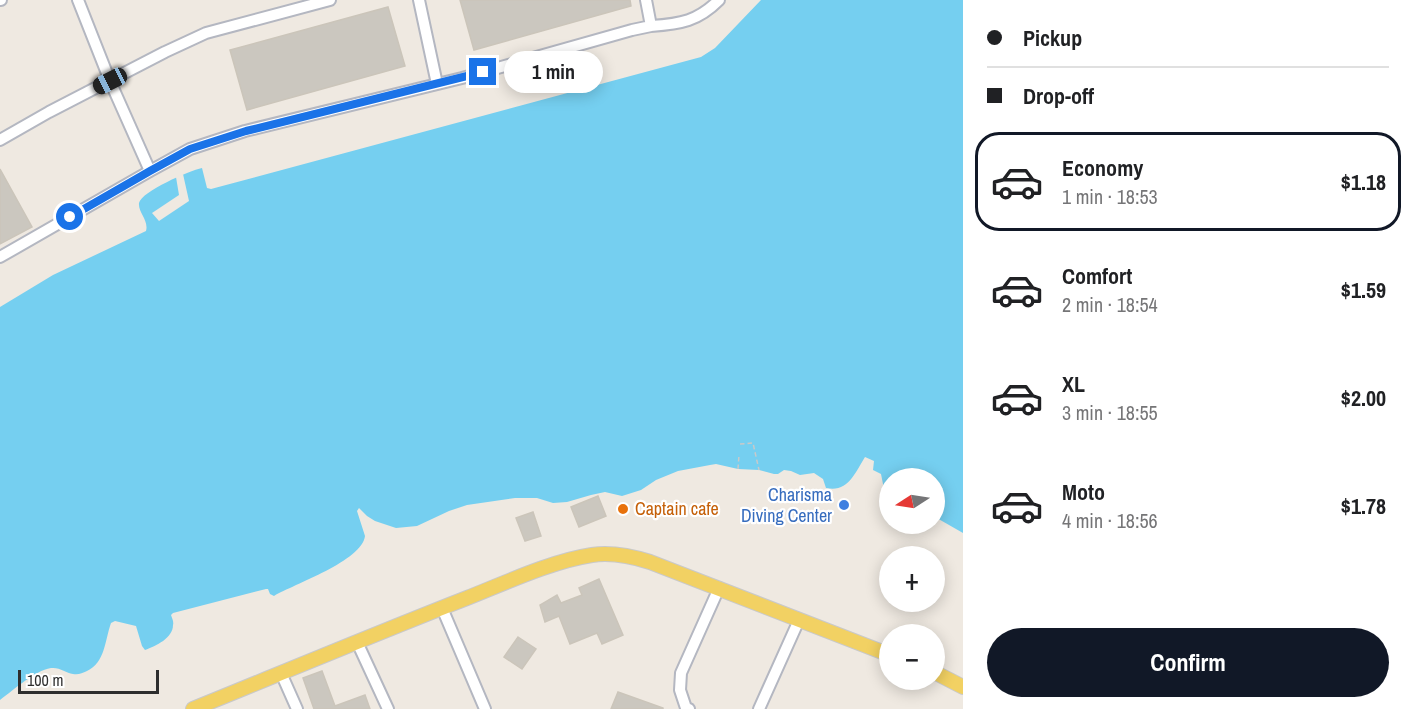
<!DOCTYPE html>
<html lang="en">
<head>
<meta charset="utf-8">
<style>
  :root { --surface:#fff; --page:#f6f6f6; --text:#202124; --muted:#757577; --line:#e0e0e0; --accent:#111827 }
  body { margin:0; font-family:"Archivo Narrow",sans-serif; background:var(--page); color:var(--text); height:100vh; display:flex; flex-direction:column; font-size:22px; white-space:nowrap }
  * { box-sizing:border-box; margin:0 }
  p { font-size:20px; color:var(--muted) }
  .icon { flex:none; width:33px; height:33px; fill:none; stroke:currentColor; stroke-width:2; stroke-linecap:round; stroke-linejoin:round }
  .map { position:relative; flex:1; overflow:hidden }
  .sheet { display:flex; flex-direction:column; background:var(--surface); width:450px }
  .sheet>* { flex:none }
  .top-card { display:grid; align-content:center; height:132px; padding:0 24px; background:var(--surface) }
  .needle { width:39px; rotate:258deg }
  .controls { position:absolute; left:879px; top:468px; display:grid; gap:12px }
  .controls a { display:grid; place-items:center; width:66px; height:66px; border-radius:50%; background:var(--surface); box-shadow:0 3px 15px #0003; font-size:30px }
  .scale { position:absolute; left:18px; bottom:15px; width:141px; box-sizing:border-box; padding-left:6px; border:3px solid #2e2e2e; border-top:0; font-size:16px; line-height:21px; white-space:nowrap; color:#2e2e2e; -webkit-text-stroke:4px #fff; paint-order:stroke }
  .end { position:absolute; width:27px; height:27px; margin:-14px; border:8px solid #1a73e8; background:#fff; box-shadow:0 0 0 3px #fff }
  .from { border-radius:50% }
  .bubble { position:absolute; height:42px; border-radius:21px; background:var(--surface); box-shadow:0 3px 15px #0003; font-size:20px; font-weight:700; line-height:42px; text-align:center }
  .car { position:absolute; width:18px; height:36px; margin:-18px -9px; border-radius:8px; box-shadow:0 0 4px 2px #0007; background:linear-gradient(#222 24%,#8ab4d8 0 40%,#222 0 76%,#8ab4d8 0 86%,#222 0) }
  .top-card b { display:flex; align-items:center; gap:21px; height:57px; font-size:22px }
  .top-card b+b { border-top:2px solid var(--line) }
  .top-card i { width:15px; height:15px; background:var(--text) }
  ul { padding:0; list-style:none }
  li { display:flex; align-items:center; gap:18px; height:99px; margin:0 12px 9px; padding:0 12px; border:3px solid transparent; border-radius:24px }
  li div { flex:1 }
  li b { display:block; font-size:22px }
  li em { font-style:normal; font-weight:700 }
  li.selected { border-color:var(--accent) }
  li>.icon { width:54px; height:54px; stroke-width:1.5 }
  .cta { display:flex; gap:12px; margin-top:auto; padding:12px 24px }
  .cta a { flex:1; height:69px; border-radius:36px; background:var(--accent); color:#fff; font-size:24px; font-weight:700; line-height:69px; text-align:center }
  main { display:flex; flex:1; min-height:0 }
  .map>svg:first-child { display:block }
  .water { fill:#75cff0 }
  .pier { fill:#efe9e1 }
  .building { fill:#cbc7bf; stroke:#cbc5ba; stroke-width:1.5 }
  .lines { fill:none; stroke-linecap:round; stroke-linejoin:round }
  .minor-casing { stroke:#b4b7c1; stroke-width:14 }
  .major-casing { stroke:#c9c9c9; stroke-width:16 }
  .path { stroke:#c9c9c9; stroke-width:1.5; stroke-dasharray:4.5 3; stroke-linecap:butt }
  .minor { stroke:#fff; stroke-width:10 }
  .major { stroke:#f2d163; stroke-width:14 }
  .route { stroke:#1a73e8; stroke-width:8 }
  .shop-dot { fill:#3f7fe0; stroke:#fff; stroke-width:2 }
  .food-dot { fill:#e8710a; stroke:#fff; stroke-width:2 }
  .labels { text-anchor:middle; stroke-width:4.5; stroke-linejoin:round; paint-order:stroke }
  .shop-label { font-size:18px; fill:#366cbe; stroke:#fff; text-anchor:end }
  .food-label { font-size:18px; fill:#c56008; stroke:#fff; text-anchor:start }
</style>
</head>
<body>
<main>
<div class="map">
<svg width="963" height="709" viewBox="0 0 963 709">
  <rect width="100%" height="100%" fill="#efe9e1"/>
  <!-- water -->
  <path class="water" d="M761,0h202v533l-28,-16 -1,-39h-44l-1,15 -5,-4 -3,-15 -8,-4 1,-9 -9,-4c-10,16 -17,36 -39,31l-3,-9 -9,-6 -14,2 -9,-4 -7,-1 -6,4h-4l-15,-4 -21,-1 -22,-5 -6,1 -32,6 -22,9 -15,10 -19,6 -17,-4 -14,3 -24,7 -14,1 -16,-5h-22l-48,7 -18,6 -32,15 -21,2 -21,-7 -8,-5 -8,-8 -2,3 8,25c-3,25 -71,48 -91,60l-4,-2 -2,-5h-2l-93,24 -2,2c1,3 3,7 2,10 0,13 -17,21 -28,25l-3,-4 -6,-20 -21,-5 -4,2c-6,17 -6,40 -24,48 -5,2 -8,4 -14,3 -7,-1 -13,-7 -22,-6 -17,3 -36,21 -51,32v-393l53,-32 93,-44c3,-11 -8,-18 -7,-28 3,-12 50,-32 63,-35l5,20 4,1 490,-132 14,-9z"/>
  <!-- pier -->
  <path class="pier" d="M183,174l6,27 -30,20 -7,-8 27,-18 -3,-18z"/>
  <!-- building -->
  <path class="building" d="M460,0h170l1,6 -157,44z
    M388,7l17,59 -158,44 -17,-60z
    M0,169l32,58 -32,17z
    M598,496l8,20 -27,11 -8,-20z
    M533,512l8,24 -16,5 -9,-23z
    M599,579l24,56 -21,9 -5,-11 -27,11 -11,-28 -14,6 -5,-17 17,-10 4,8 21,-8 -3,-7z
    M518,637l18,12 -14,20 -18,-12z
    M322,671l13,35 30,-11 5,14h-56l-11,-31z
    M618,692l45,16v1h-52z"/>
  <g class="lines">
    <defs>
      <path id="minor" d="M0,0h1
        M78,0l32,81 40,90
        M419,0l18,84
        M651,26c30,-2 47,-5 68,-26
        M0,140l49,-28 116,-60 41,-19 124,-33
        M0,257l150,-86 40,-22 55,-18 217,-53 170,-48 19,-4 -5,-26
        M442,608l43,101
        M357,642l31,67
        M281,673l16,36
        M689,709l-3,-1 -6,-18 1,-17 38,-85
        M759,709l40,-89"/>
      <path id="major" d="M934,672l29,15
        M193,709c91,-37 182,-75 274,-111 38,-15 85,-37 125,-43 20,-3 39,1 58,7l240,93"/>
    </defs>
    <!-- minor casing -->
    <use href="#minor" class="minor-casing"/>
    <!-- major casing -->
    <use href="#major" class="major-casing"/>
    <!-- path -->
    <path class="path" d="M740,444l13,-1 6,27
      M738,469l1,-14"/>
    <!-- minor -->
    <use href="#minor" class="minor"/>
    <!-- major -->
    <use href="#major" class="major"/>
  </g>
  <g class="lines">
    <!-- route -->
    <path class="route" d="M70,217l80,-46 40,-22 56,-18 237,-59"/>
  </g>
  <!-- markers -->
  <circle class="shop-dot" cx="844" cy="505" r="6"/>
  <circle class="food-dot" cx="623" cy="509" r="6"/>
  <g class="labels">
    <!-- shop labels -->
    <g class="shop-label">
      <text x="832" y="501">Charisma<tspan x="832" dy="21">Diving Center</tspan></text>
    </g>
    <!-- food labels -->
    <g class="food-label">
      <text x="635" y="515">Captain cafe</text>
    </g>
  </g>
</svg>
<div class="controls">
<a><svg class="needle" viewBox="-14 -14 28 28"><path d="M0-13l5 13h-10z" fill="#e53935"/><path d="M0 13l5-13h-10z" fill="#757577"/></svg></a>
<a>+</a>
<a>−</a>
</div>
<div class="scale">100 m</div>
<i class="end from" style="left:70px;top:217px"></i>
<i class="end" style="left:483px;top:72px"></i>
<div class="bubble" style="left:504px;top:51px;width:99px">1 min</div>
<i class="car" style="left:110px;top:81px;rotate:243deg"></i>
</div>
<section class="sheet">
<div class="top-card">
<b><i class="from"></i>Pickup</b>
<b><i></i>Drop-off</b>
</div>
<ul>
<li class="selected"><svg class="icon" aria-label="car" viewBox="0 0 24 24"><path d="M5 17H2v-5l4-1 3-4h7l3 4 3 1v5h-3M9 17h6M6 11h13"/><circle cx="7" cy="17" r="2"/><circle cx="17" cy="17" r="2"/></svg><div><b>Economy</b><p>1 min · 18:53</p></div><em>$1.18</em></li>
<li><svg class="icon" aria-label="car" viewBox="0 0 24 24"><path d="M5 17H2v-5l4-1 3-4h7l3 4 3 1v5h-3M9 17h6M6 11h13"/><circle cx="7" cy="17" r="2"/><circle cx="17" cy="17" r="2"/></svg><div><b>Comfort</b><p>2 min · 18:54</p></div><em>$1.59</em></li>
<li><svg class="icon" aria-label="car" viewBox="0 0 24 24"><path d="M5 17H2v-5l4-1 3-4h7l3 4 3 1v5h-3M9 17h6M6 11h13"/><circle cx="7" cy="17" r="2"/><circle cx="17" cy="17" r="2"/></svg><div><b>XL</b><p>3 min · 18:55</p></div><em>$2.00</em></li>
<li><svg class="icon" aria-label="car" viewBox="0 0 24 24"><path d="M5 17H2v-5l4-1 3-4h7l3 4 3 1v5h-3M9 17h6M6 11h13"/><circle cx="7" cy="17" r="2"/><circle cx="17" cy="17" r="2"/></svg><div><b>Moto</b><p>4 min · 18:56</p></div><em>$1.78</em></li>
</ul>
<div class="cta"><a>Confirm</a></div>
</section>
</main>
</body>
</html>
